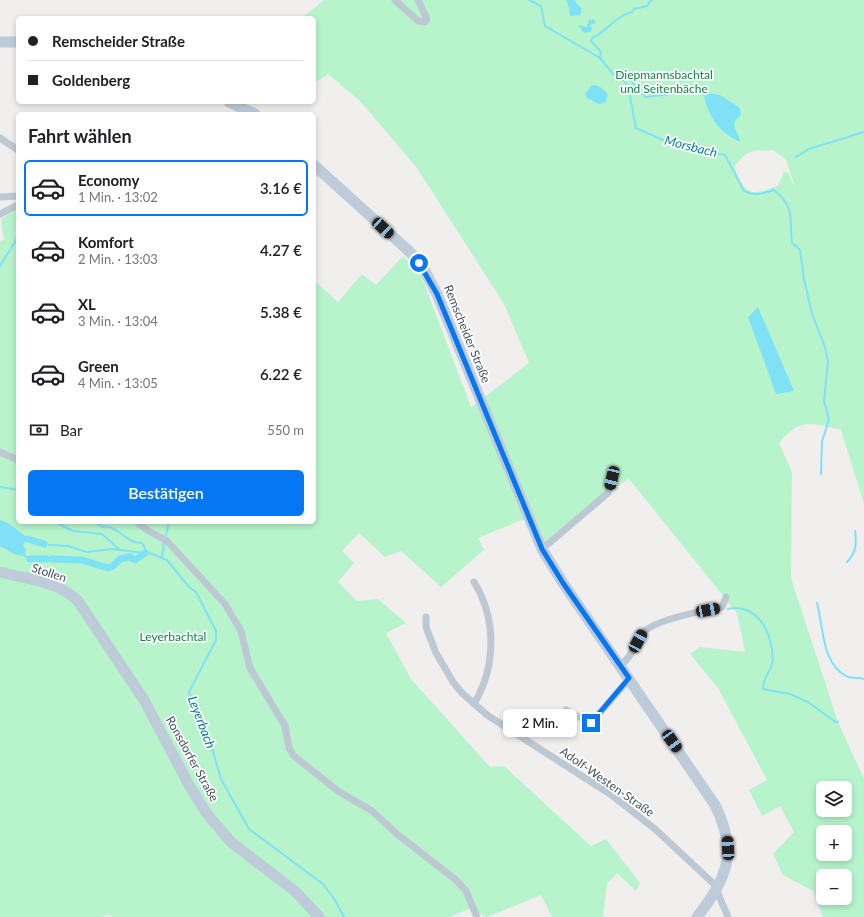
<!DOCTYPE html>
<html lang="de">
<head>
<meta charset="utf-8">
<style>
  :root { --surface:#fff; --page:#f6f6f6; --text:#202124; --muted:#757577; --line:#e0e0e0; --accent:#0576f4 }
  body { margin:0; font-family:Lato,sans-serif; background:var(--page); color:var(--text); height:100vh; display:flex; flex-direction:column; font-size:15px; white-space:nowrap }
  * { box-sizing:border-box; margin:0 }
  p { font-size:13px; color:var(--muted) }
  .icon { flex:none; width:22px; height:22px; fill:none; stroke:currentColor; stroke-width:2; stroke-linecap:round; stroke-linejoin:round }
  .map { position:relative; flex:1; overflow:hidden }
  .side { position:absolute; left:16px; top:112px; width:300px; height:412px; display:flex; flex-direction:column; background:var(--surface); border-radius:6px; box-shadow:0 2px 6px #0003 }
  .side>* { flex:none }
  .banner { position:absolute; left:16px; top:16px; width:300px; height:88px; border-radius:6px; box-shadow:0 2px 6px #0003; display:grid; align-content:center; height:88px; padding:0 12px; background:var(--surface) }
  .buttons { position:absolute; left:816px; top:781px; display:grid; gap:8px }
  .buttons a { display:grid; place-items:center; width:36px; height:36px; border-radius:6px; background:var(--surface); box-shadow:0 2px 6px #0003; font-size:20px }
  .end { position:absolute; width:18px; height:18px; margin:-9px; border:5px solid #0576f4; background:#fff; box-shadow:0 0 0 2px #fff }
  .from { border-radius:50% }
  .bubble { position:absolute; height:28px; border-radius:6px; background:var(--surface); box-shadow:0 2px 6px #0003; font-size:13px; font-weight:600; line-height:28px; text-align:center }
  .car { position:absolute; width:12px; height:24px; margin:-12px -6px; border-radius:5px; box-shadow:0 0 3px 1px #0007; background:linear-gradient(#222 24%,#8ab4d8 0 40%,#222 0 76%,#8ab4d8 0 86%,#222 0) }
  .banner b { display:flex; align-items:center; gap:14px; height:38px; font-size:15px }
  .banner b+b { border-top:1px solid var(--line) }
  .banner i { width:10px; height:10px; background:var(--text) }
  ul { padding:0; list-style:none }
  li { display:flex; align-items:center; gap:12px; height:56px; margin:0 8px 6px; padding:0 4px; border:2px solid transparent; border-radius:6px }
  li div { flex:1 }
  li b { display:block; font-size:15px }
  li em { font-style:normal; font-weight:600 }
  li.on { border-color:var(--accent) }
  li>.icon { width:36px; height:36px; stroke-width:1.5 }
  h2 { padding:0 12px; font-size:18px; line-height:48px }
  .pay { display:flex; align-items:center; gap:10px; height:44px; padding:0 12px; font-size:15px }
  .pay p { margin-inline-start:auto }
  .cta { display:flex; gap:8px; margin-top:auto; padding:8px 12px }
  .cta a { flex:1; height:46px; border-radius:6px; background:var(--accent); color:#fff; font-size:16px; font-weight:600; line-height:46px; text-align:center }
  .map>svg:first-child { display:block }
  .green { fill:#b7f4cc; fill-rule:evenodd }
  .water { fill:#7fe1f6 }
  .lines { fill:none; stroke-linecap:round; stroke-linejoin:round }
  .stream { stroke:#7fe1f6; stroke-width:2 }
  .canal { stroke:#7fe1f6; stroke-width:7 }
  .street { stroke:#bdc9d2; stroke-width:7 }
  .secondary { stroke:#beccd9; stroke-width:11 }
  .route { stroke:#0576f4; stroke-width:5 }
  .labels { text-anchor:middle; stroke-width:3.5; stroke-linejoin:round; paint-order:stroke }
  .park-label { font-size:12px; fill:#0d8746; stroke:#fff }
  .street-label { font-size:12px; fill:#44535e; stroke:#fff }
  .water-label { font-size:13px; font-style:italic; fill:#03819c; stroke:#fff }
</style>
</head>
<body>
<div class="map">
<svg width="864" height="917" viewBox="0 0 864 917">
  <rect width="100%" height="100%" fill="#f1eeee"/>
  <!-- green -->
  <path class="green" d="M324,0h540v504l-23,-74c-29,-7 -41,-13 -62,13l13,29 -1,106 47,144 26,57v138h-41l-10,-26 -30,-16 -10,-21 21,-22 -14,-26 -18,10 -13,-26 18,-10 -49,-92 -28,-34 10,-7 45,5 -8,-39 -108,-134 -20,11 -64,51 -11,-26 -56,23 6,12 -43,37 -40,-36 -16,6 -26,-24 -17,18 12,12 -16,19 19,19 21,-2 28,24 -20,10 25,46 79,88 14,-1 87,80 15,-7 34,44 -4,8 -19,-18 -10,11 -4,33h-51l-11,-22 -54,22 -18,-8 -17,7v1h-340l-1,-2 -10,2h-101v-676l4,-1 -3,-21 17,-10v313h296v-242l24,22 24,-28 14,11 27,-29 18,19 50,132 58,-44 -25,-59 -87,-136 -56,-66 -33,-28 -14,10v-66h-12zM773,150l13,10 10,30 -8,-17 -4,-2 -6,15c-7,1 -13,5 -21,6 -12,2 -21,-16 -22,-26 14,-18 17,-15 38,-16zM823,788h22v22h-22zM823,832h22v22h-22zM823,876h22v22h-22z"/>
  <!-- water -->
  <path class="water" d="M566,0h8l8,9 -2,6 -10,1 -1,-8z
    M593,18l3,5 -6,2 2,4 -2,3 -6,1 -6,-8 9,2 2,-8 3,2z
    M592,85c7,0 12,4 16,10l-3,8 -7,1 -11,-6 -2,-4z
    M710,93l10,2 20,13 1,7c-15,11 0,18 -1,27 -20,-9 -31,-24 -36,-46z
    M758,307l36,84 -18,3 -28,-77z
    M0,520l8,3 20,15 -5,7 3,5 -1,4 5,6 -7,-4 -9,-2 -14,-8z"/>
  <g class="lines">
    <!-- stream -->
    <path class="stream" d="M529,0l12,6 4,20 55,32 13,16h6l9,12 8,42 36,16 53,11 19,36c11,6 20,2 30,-1 22,18 15,28 18,53l8,7 4,29 8,35 13,33 3,15 -4,39 5,18 -7,23 -1,32
      M600,58l1,-6 -10,-11 1,-3c14,-6 25,-23 40,-26l2,-3 13,-3 4,-6
      M616,73c15,-2 19,18 30,24l48,-6 10,4
      M796,157l13,-8 55,-17
      M0,266l18,-29
      M0,487l18,3
      M55,522l18,9 29,3 17,15
      M94,522l8,5c14,-4 24,17 40,16l5,9 20,8 22,27 7,5 20,39v9l-27,52 23,56 9,31 28,50 74,55 12,16 9,17
      M166,535l3,-13
      M49,545l19,1 19,6 25,-3 33,4 2,-1
      M162,557l2,-14
      M847,562c9,-9 10,-18 8,-31
      M817,603c7,25 4,59 29,73 5,3 12,1 18,3
      M728,609c27,-6 41,19 44,41 0,3 1,7 1,10 -1,10 -11,19 -10,29l27,5 18,8 26,19 4,1"/>
    <!-- canal -->
    <path class="canal" d="M28,539l16,5
      M30,559h16
      M52,559l30,1 26,8 5,-2 7,-7 10,-2 5,3 10,-7"/>
    <!-- street -->
    <path class="street" d="M395,0l23,21 7,1 2,-3 -9,-19
      M0,138l18,12
      M0,197l18,-1
      M0,214l18,-9
      M0,452l18,8
      M137,522l10,8 20,11 58,63 16,27 9,37 35,58 4,22 5,8 44,35 34,20 25,23 59,46 10,11 11,26
      M542,549l66,-56 4,-15
      M426,617v10l10,26 17,29 9,11 25,22 123,79 45,35 59,55 14,33
      M620,666c12,-9 15,-22 23,-33 9,-13 63,-23 79,-26l4,-10
      M474,704c22,-37 23,-85 0,-122
      M566,710l25,13 38,-44"/>
    <!-- secondary -->
    <path class="secondary" d="M0,42h18
      M229,102l26,12
      M314,165l96,87 15,19 12,23 105,255 21,34 152,222c23,46 13,73 -18,112
      M0,572c26,7 58,9 78,29l66,99 45,85 18,29 24,28 65,50 23,25"/>
  </g>
  <g class="lines">
    <!-- route -->
    <path class="route" d="M419,263l18,31 105,255 21,34 66,95 -38,45"/>
  </g>
  <g class="labels">
    <!-- park labels -->
    <g class="park-label">
      <text x="664" y="79">Diepmannsbachtal<tspan x="664" dy="14">und Seitenbäche</tspan></text>
      <text x="173" y="641">Leyerbachtal</text>
    </g>
    <!-- street labels -->
    <g class="street-label">
      <text transform="translate(467 334) rotate(68)" y="4">Remscheider Straße</text>
      <text transform="translate(49 573) rotate(18)" y="4">Stollen</text>
      <text transform="translate(192 759) rotate(61)" y="4">Ronsdorfer Straße</text>
      <text transform="translate(607 782) rotate(35)" y="4">Adolf-Westen-Straße</text>
    </g>
    <!-- water labels -->
    <g class="water-label">
      <text transform="translate(691 146) rotate(14)" y="5">Morsbach</text>
      <text transform="translate(202 722) rotate(69)" y="5">Leyerbach</text>
    </g>
  </g>
</svg>
<div class="buttons">
<a><svg class="icon" aria-label="layers" viewBox="0 0 24 24"><path d="M12 4l9 5-9 5-9-5zM3 14l9 5 9-5"/></svg></a>
<a>+</a>
<a>−</a>
</div>
<i class="end from" style="left:419px;top:263px"></i>
<i class="end" style="left:591px;top:723px"></i>
<div class="bubble" style="left:503px;top:709px;width:74px">2 Min.</div>
<i class="car" style="left:383px;top:228px;rotate:133deg"></i>
<i class="car" style="left:612px;top:478px;rotate:193deg"></i>
<i class="car" style="left:708px;top:610px;rotate:79deg"></i>
<i class="car" style="left:638px;top:641px;rotate:28deg"></i>
<i class="car" style="left:672px;top:741px;rotate:145deg"></i>
<i class="car" style="left:728px;top:848px;rotate:357deg"></i>
<div class="banner">
<b><i class="from"></i>Remscheider Straße</b>
<b><i></i>Goldenberg</b>
</div>
<section class="side">
<h2>Fahrt wählen</h2>
<ul>
<li class="on"><svg class="icon" aria-label="car" viewBox="0 0 24 24"><path d="M5 17H2v-5l4-1 3-4h7l3 4 3 1v5h-3M9 17h6M6 11h13"/><circle cx="7" cy="17" r="2"/><circle cx="17" cy="17" r="2"/></svg><div><b>Economy</b><p>1 Min. · 13:02</p></div><em>3.16 €</em></li>
<li><svg class="icon" aria-label="car" viewBox="0 0 24 24"><path d="M5 17H2v-5l4-1 3-4h7l3 4 3 1v5h-3M9 17h6M6 11h13"/><circle cx="7" cy="17" r="2"/><circle cx="17" cy="17" r="2"/></svg><div><b>Komfort</b><p>2 Min. · 13:03</p></div><em>4.27 €</em></li>
<li><svg class="icon" aria-label="car" viewBox="0 0 24 24"><path d="M5 17H2v-5l4-1 3-4h7l3 4 3 1v5h-3M9 17h6M6 11h13"/><circle cx="7" cy="17" r="2"/><circle cx="17" cy="17" r="2"/></svg><div><b>XL</b><p>3 Min. · 13:04</p></div><em>5.38 €</em></li>
<li><svg class="icon" aria-label="car" viewBox="0 0 24 24"><path d="M5 17H2v-5l4-1 3-4h7l3 4 3 1v5h-3M9 17h6M6 11h13"/><circle cx="7" cy="17" r="2"/><circle cx="17" cy="17" r="2"/></svg><div><b>Green</b><p>4 Min. · 13:05</p></div><em>6.22 €</em></li>
</ul>
<div class="pay"><svg class="icon" aria-label="cash" viewBox="0 0 24 24"><path d="M3 7h18v10H3z"/><circle cx="12" cy="12" r="2"/></svg>Bar<p>550 m</p></div>
<div class="cta"><a>Bestätigen</a></div>
</section>
</div>
</body>
</html>
